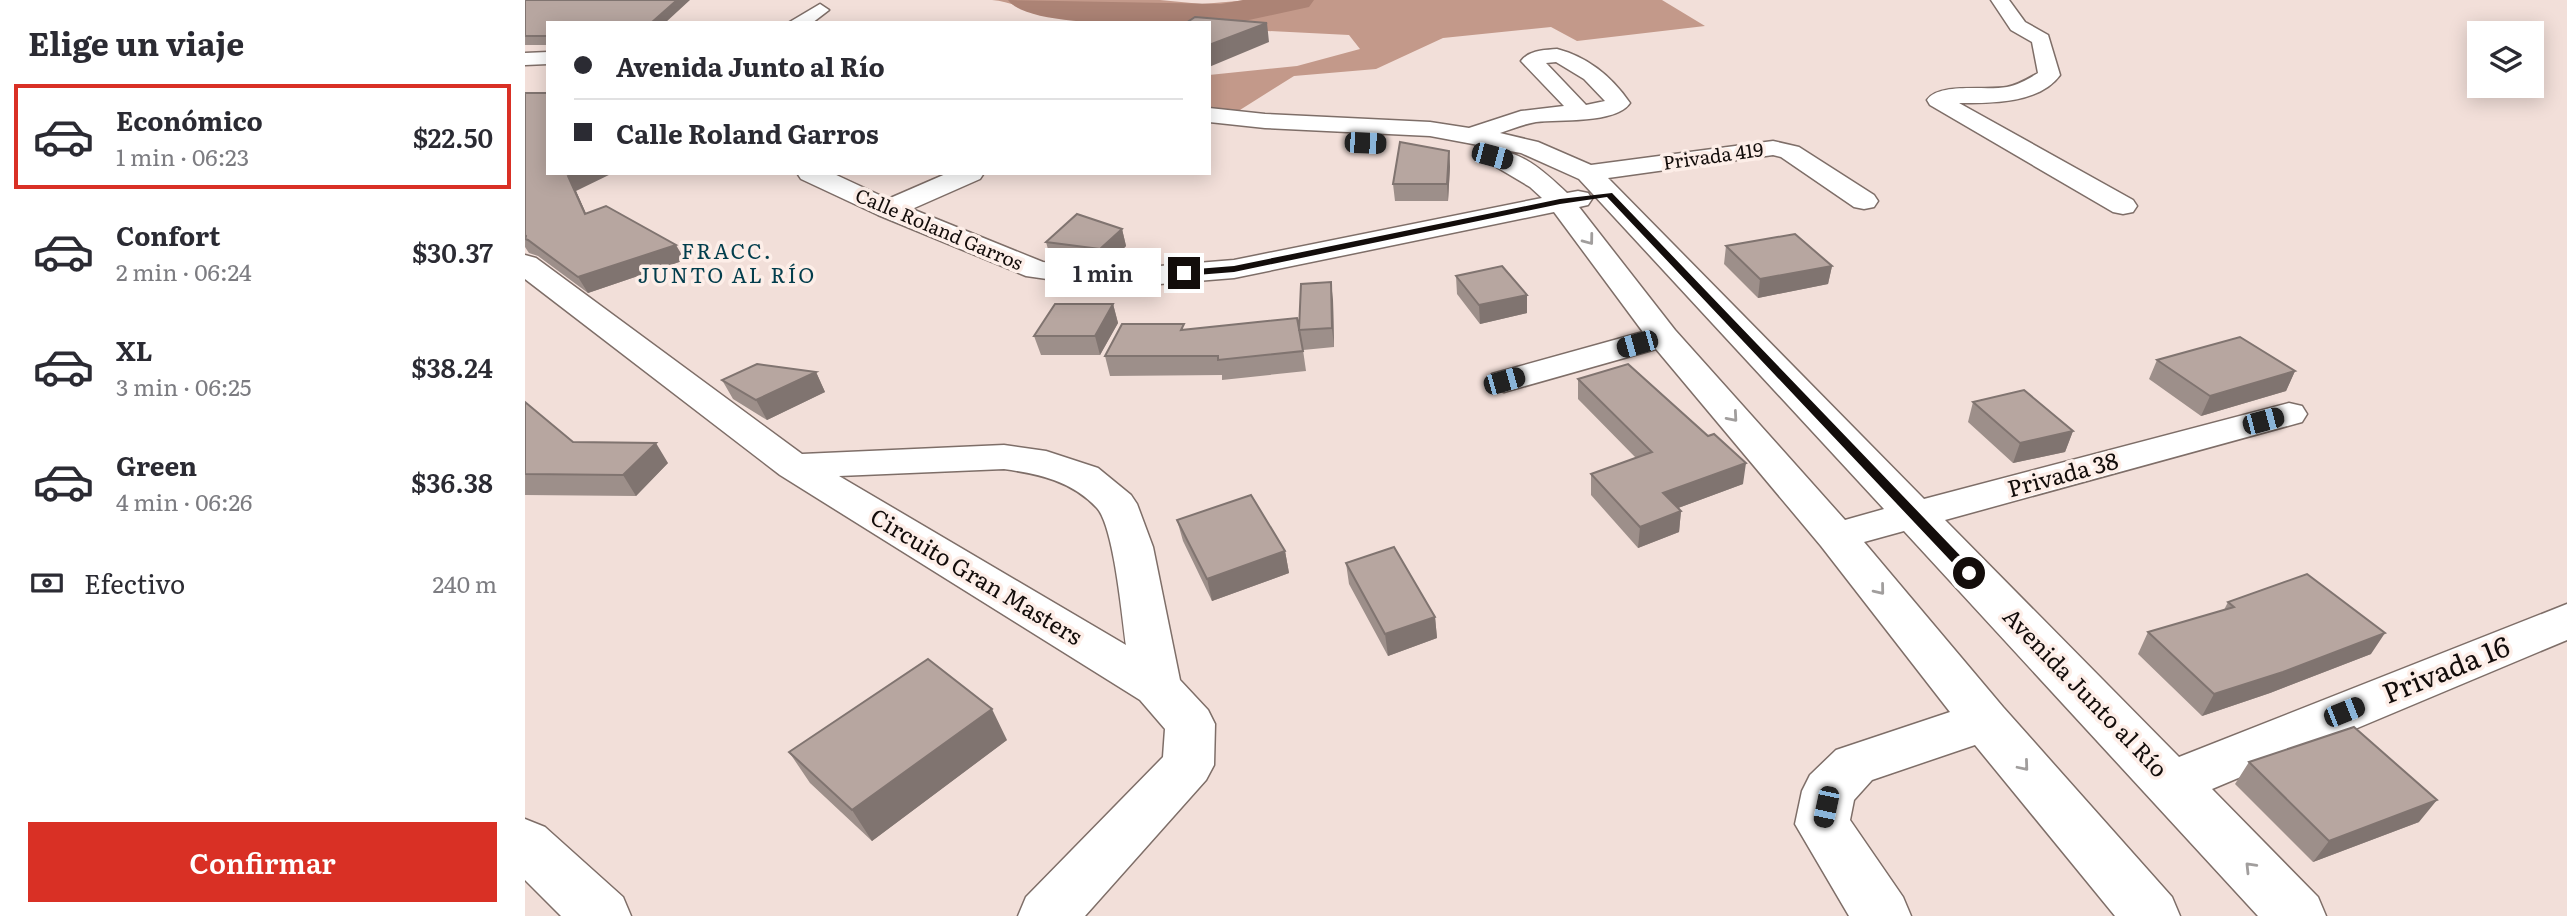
<!DOCTYPE html>
<html lang="es">
<head>
<meta charset="utf-8">
<style>
  :root { --surface:#fff; --page:#f2f2f3; --text:#2b2b33; --muted:#7c7c81; --line:#e1e1e2; --accent:#d93025 }
  body { margin:0; font-family:Literata,serif; background:var(--page); color:var(--text); height:100vh; display:flex; flex-direction:column; font-size:26px; white-space:nowrap }
  * { box-sizing:border-box; margin:0 }
  p { font-size:23px; color:var(--muted) }
  .icon { flex:none; width:38px; height:38px; fill:none; stroke:currentColor; stroke-width:2; stroke-linecap:round; stroke-linejoin:round }
  .map { position:relative; flex:1; overflow:hidden }
  .drawer { display:flex; flex-direction:column; background:var(--surface); width:525px }
  .drawer>* { flex:none }
  .top-card { position:absolute; left:21px; top:21px; width:665px; height:154px; border-radius:0px; box-shadow:0 4px 18px #0003; display:grid; align-content:center; height:154px; padding:0 28px; background:var(--surface) }
  .fabs { position:absolute; left:1942px; top:21px; display:grid; gap:14px }
  .fabs a { display:grid; place-items:center; width:77px; height:77px; border-radius:0px; background:var(--surface); box-shadow:0 4px 18px #0003; font-size:35px }
  .end { position:absolute; width:32px; height:32px; margin:-16px; border:9px solid #130d0b; background:#fff; box-shadow:0 0 0 4px #fff }
  .from { border-radius:50% }
  .bubble { position:absolute; height:49px; border-radius:0px; background:var(--surface); box-shadow:0 4px 18px #0003; font-size:23px; font-weight:600; line-height:49px; text-align:center }
  .car { position:absolute; width:21px; height:42px; margin:-21px -10px; border-radius:9px; box-shadow:0 0 5px 2px #0007; background:linear-gradient(#222 24%,#8ab4d8 0 40%,#222 0 76%,#8ab4d8 0 86%,#222 0) }
  .top-card b { display:flex; align-items:center; gap:24px; height:66px; font-size:26px }
  .top-card b+b { border-top:2px solid var(--line) }
  .top-card i { width:18px; height:18px; background:var(--text) }
  ul { padding:0; list-style:none }
  li { display:flex; align-items:center; gap:21px; height:105px; margin:0 14px 10px; padding:0 14px; border:4px solid transparent; border-radius:0px }
  li div { flex:1 }
  li b { display:block; font-size:26px }
  li em { font-style:normal; font-weight:600 }
  li.selected { border-color:var(--accent) }
  li>.icon { width:63px; height:63px; stroke-width:1.5 }
  h2 { padding:0 28px; font-size:32px; line-height:84px }
  .pay { display:flex; align-items:center; gap:18px; height:77px; padding:0 28px; font-size:26px }
  .pay p { margin-inline-start:auto }
  .primary-button { display:flex; gap:14px; margin-top:auto; padding:14px 28px }
  .primary-button a { flex:1; height:80px; border-radius:0px; background:var(--accent); color:#fff; font-size:28px; font-weight:600; line-height:80px; text-align:center }
  main { display:flex; flex:1; min-height:0 }
  .map>svg:first-child { display:block }
  .forest { fill:#c3998a }
  .lines { fill:none; stroke-linecap:round; stroke-linejoin:round }
  .river { fill:#ac8375; fill-rule:evenodd }
  .minor-casing { stroke:#7e6e68; stroke-width:3 }
  .minor { fill:#fff; fill-rule:evenodd }
  .wall { fill:#9d8f8a }
  .shaded-wall { fill:#807470 }
  .building { fill:#b7a6a0; stroke:#807470; stroke-width:2 }
  .oneway { stroke:#a19e9d }
  .route { fill:#130d0b }
  .labels { text-anchor:middle; stroke-width:7; stroke-linejoin:round; paint-order:stroke }
  .far-street-label { font-size:19px; fill:#130d0b; stroke:#fdeee8 }
  .far-neighbourhood-label { font-size:21px; letter-spacing:2px; fill:#023d4c; stroke:#fdeee8 }
  .street-label { font-size:23px; fill:#130d0b; stroke:#fdeee8 }
  .near-street-label { font-size:28px; fill:#130d0b; stroke:#fdeee8 }
</style>
</head>
<body>
<main>
<section class="drawer">
<h2>Elige un viaje</h2>
<ul>
<li class="selected"><svg class="icon" aria-label="car" viewBox="0 0 24 24"><path d="M5 17H2v-5l4-1 3-4h7l3 4 3 1v5h-3M9 17h6M6 11h13"/><circle cx="7" cy="17" r="2"/><circle cx="17" cy="17" r="2"/></svg><div><b>Económico</b><p>1 min · 06:23</p></div><em>$22.50</em></li>
<li><svg class="icon" aria-label="car" viewBox="0 0 24 24"><path d="M5 17H2v-5l4-1 3-4h7l3 4 3 1v5h-3M9 17h6M6 11h13"/><circle cx="7" cy="17" r="2"/><circle cx="17" cy="17" r="2"/></svg><div><b>Confort</b><p>2 min · 06:24</p></div><em>$30.37</em></li>
<li><svg class="icon" aria-label="car" viewBox="0 0 24 24"><path d="M5 17H2v-5l4-1 3-4h7l3 4 3 1v5h-3M9 17h6M6 11h13"/><circle cx="7" cy="17" r="2"/><circle cx="17" cy="17" r="2"/></svg><div><b>XL</b><p>3 min · 06:25</p></div><em>$38.24</em></li>
<li><svg class="icon" aria-label="car" viewBox="0 0 24 24"><path d="M5 17H2v-5l4-1 3-4h7l3 4 3 1v5h-3M9 17h6M6 11h13"/><circle cx="7" cy="17" r="2"/><circle cx="17" cy="17" r="2"/></svg><div><b>Green</b><p>4 min · 06:26</p></div><em>$36.38</em></li>
</ul>
<div class="pay"><svg class="icon" aria-label="cash" viewBox="0 0 24 24"><path d="M3 7h18v10H3z"/><circle cx="12" cy="12" r="2"/></svg>Efectivo<p>240 m</p></div>
<div class="primary-button"><a>Confirmar</a></div>
</section>
<div class="map">
<svg width="2042" height="916" viewBox="0 0 2042 916">
  <rect width="100%" height="100%" fill="#f2dfd9"/>
  <!-- forest -->
  <path class="forest" d="M467,0h168l42,4 48,-4h412l43,26 -128,15 -26,-14 -108,11 -67,31 -82,7 -62,39 -23,-5v-35l88,-9 63,-17 -11,-14 -140,-7v-5c-55,0 -110,1 -164,-9 -19,-3 -35,-13 -53,-14z"/>
  <g class="lines">
    <!-- river -->
    <path class="river" d="M483,0l213,4 22,-4h71l-5,7 -88,19 -12,-1v-2c-38,0 -180,7 -201,-23z"/>
    <defs>
      <path id="minor" d="M1466,0h18l16,22 23,13 12,40c-21,29 -70,28 -101,28l174,97 4,6 -4,6 -10,2 -10,-2 -183,-107 -3,-5c12,-18 60,-9 80,-13 11,-2 21,-8 31,-14l-6,-31 -21,-12z
        M295,4l9,6 -17,13h-24z
        M1032,49c31,8 55,28 73,54 -14,21 -70,16 -94,19 -12,2 -24,7 -36,11l38,9 53,23 182,-24 26,6 75,48 4,6 -4,6 -10,2 -10,-2 -73,-50 -8,-2 -165,23 316,321 365,-96 13,3 5,8 -5,8 -357,98 234,237 388,-153v36l-355,149 106,108 8,19h-68l-354,-385 -40,11 139,165 169,190 8,19h-65l-140,-171 -103,35 -18,20 -4,20 53,77 8,19h-62l-54,-92 7,-33 8,-16 26,-25 114,-38 -129,-166 -165,-197 -152,43 -12,-4 -6,-7 6,-7 151,-42 -89,-120 -320,66 -124,10 -84,-12 -148,-61 -77,-36 -4,-6h35l56,26 60,-26h36l-4,6 -68,30 131,53 67,8 124,-10 308,-62 -12,-11 -42,-25 -4,-5 4,-5c29,-7 60,23 79,41l11,-2 10,2 4,6 -4,6 -9,2 96,123 170,190 39,-11 -305,-330 -58,-26 -91,-17 -165,-8 -56,-6v-14l56,6 165,8 39,6 52,-17 43,-5 -43,-45c8,-11 24,-11 36,-12zM1031,62l28,17 21,22 -19,4 -40,-42z
        M23,52v12l-23,1v-12z
        M0,255l11,3 266,196 202,-9 42,6 52,17 33,27 6,9 16,43 27,133 28,30 7,14 -1,41 -8,15 -121,136h-67l8,-19 137,-140 2,-28 -25,-29 -360,-225 -255,-196zM479,469c35,5 68,12 93,39 17,19 25,109 29,137l-287,-169z
        M0,819l20,8 78,70 8,19h-70l-36,-36z"/>
    </defs>
    <!-- minor casing -->
    <use href="#minor" class="minor-casing"/>
    <!-- minor -->
    <use href="#minor" class="minor"/>
  </g>
  <!-- wall -->
  <path class="wall" d="M0,0l23,23v22h-23z
    M0,93l51,98 10,23 99,46 -97,33 -50,-37 -9,-3 -4,-6z
    M924,151l1,16 -2,34h-53l-2,-17z
    M597,229l4,17 -21,21 -54,-7 -5,-18z
    M1201,246l106,20 -4,18 -70,14 -34,-34z
    M931,276l71,37 -47,11 -23,-30z
    M808,300l1,47 -31,3 3,21 -84,9v-5l-112,1 -5,-20 80,-27 114,1z
    M588,304l5,19 -18,32h-59l-7,-19z
    M1632,360l138,11 -9,20 -85,25 -52,-37z
    M291,372l9,20 -58,28 -34,-21 -11,-19z
    M1053,379l165,105 -65,24 3,3 -2,21 -41,16 -47,-53v-21l45,-16 -58,-59z
    M0,402l48,40 95,21 -32,33 -111,-1z
    M1448,402l100,29 -8,21 -52,11 -45,-41z
    M652,520l108,31 4,22 -77,28 -29,-60z
    M821,563l89,54 2,21 -49,18 -39,-72z
    M1703,602l143,52 -101,39 -68,23 -64,-62 10,-22 76,-22z
    M482,740l-135,101 -62,-58 -21,-31z
    M1724,762l170,60 -106,40 -78,-78z"/>
  <!-- shaded-wall -->
  <path class="shaded-wall" d="M152,0h13l-25,23h-14z
    M742,23l2,19 -60,25v-22z
    M924,151l1,16 -2,34 -1,-17z
    M50,173h38l-37,18 17,38 -8,-15 -17,-38z
    M597,229l4,17 -21,21 -5,-18z
    M151,245l9,15 -97,33 -10,-16z
    M1307,266l-4,18 -70,14 2,-19z
    M806,282l2,18 1,47 -2,-19z
    M1002,295v18l-47,11 -1,-19z
    M588,304l5,19 -18,32 -5,-19z
    M1770,371l-9,20 -85,25 9,-20z
    M291,372l9,20 -58,28 -11,-20z
    M1548,431l-8,21 -52,11 7,-20z
    M131,443l12,20 -32,33 -13,-21z
    M1221,463l-3,21 -81,30 1,-21z
    M1156,511l-2,21 -41,16 2,-21z
    M760,551l4,22 -77,28 -5,-22z
    M910,617l2,21 -49,18 -3,-22z
    M1860,633l-14,21 -101,39 -68,23 12,-22z
    M467,709l15,31 -135,101 -20,-31z
    M1912,800l-18,22 -106,40 16,-21z"/>
  <!-- building -->
  <path class="building" d="M0,0h152l-26,23h-103v13h-23z
    M670,17l72,6 -58,22v-22h-23z
    M0,93h23v80h27l-7,3 17,38 21,-8 70,39 -98,32 -50,-37 -3,-1 1,-3 -1,-1z
    M875,142l49,9 -2,33h-54z
    M552,214l45,15 -22,20 -54,-7z
    M1270,234l37,32 -72,13 -34,-33z
    M977,266l25,29 -48,10 -23,-29z
    M806,282l1,46 -33,2 2,-46z
    M530,304h58l-18,32h-61z
    M772,318l6,33 -85,9v-4h-113l17,-32h62l-3,6z
    M1715,337l55,34 -85,25 -53,-36z
    M232,364l59,8 -60,28 -34,-20z
    M1103,364l80,72 6,-2 32,29 -83,30 18,18 -41,16 -49,-53 61,-22 -74,-73z
    M1499,390l49,41 -53,12 -47,-41z
    M0,402l48,40 83,1 -33,32 -98,-1z
    M726,495l34,56 -78,28 -30,-59z
    M869,547l41,70 -50,17 -39,-71z
    M1782,574l78,59 -102,39 -69,22 -66,-62 86,-25 -6,-5z
    M403,659l64,50 -140,101 -63,-58z
    M1829,727l83,73 -108,41 -80,-79z"/>
  <!-- one-way arrows -->
  <defs><path id="oneway-chevron" d="M-2-3.5L2.5 0L-2 3.5" fill="none" stroke-width="1.6" stroke-linecap="round" stroke-linejoin="round" transform="scale(1.75)"/></defs>
  <g class="oneway">
    <use href="#oneway-chevron" transform="translate(1064 240) rotate(53)"/>
    <use href="#oneway-chevron" transform="translate(1208 417) rotate(49)"/>
    <use href="#oneway-chevron" transform="translate(1355 590) rotate(51)"/>
    <use href="#oneway-chevron" transform="translate(1499 766) rotate(50)"/>
    <use href="#oneway-chevron" transform="translate(1725 867) rotate(-134)"/>
  </g>
  <!-- route -->
  <path class="route" d="M1087,193l362,377v6h-9l-358,-379 -47,7 -326,68 -50,4 -4,-3 4,-3 50,-4 326,-67z"/>
  <g class="labels">
    <!-- far-street labels -->
    <g class="far-street-label">
      <text transform="translate(1188 156) rotate(-8)" y="7">Privada 419</text>
      <text transform="translate(414 229) rotate(23)" y="7">Calle Roland Garros</text>
    </g>
    <!-- far-neighbourhood labels -->
    <g class="far-neighbourhood-label">
      <text x="202" y="259">FRACC.<tspan x="202" dy="24">JUNTO AL RÍO</tspan></text>
    </g>
    <!-- street labels -->
    <g class="street-label">
      <text transform="translate(1538 475) rotate(-15)" y="8">Privada 38</text>
      <text transform="translate(451 577) rotate(31)" y="8">Circuito Gran Masters</text>
      <text transform="translate(1560 693) rotate(46)" y="8">Avenida Junto al Río</text>
    </g>
    <!-- near-street labels -->
    <g class="near-street-label">
      <text transform="translate(1921 670) rotate(-22)" y="10">Privada 16</text>
    </g>
  </g>
</svg>
<div class="fabs">
<a><svg class="icon" aria-label="layers" viewBox="0 0 24 24"><path d="M12 4l9 5-9 5-9-5zM3 14l9 5 9-5"/></svg></a>
</div>
<i class="end from" style="left:1444px;top:573px"></i>
<i class="end" style="left:659px;top:273px"></i>
<div class="bubble" style="left:520px;top:248px;width:116px">1 min</div>
<i class="car" style="left:840px;top:143px;rotate:92deg"></i>
<i class="car" style="left:967px;top:156px;rotate:105deg"></i>
<i class="car" style="left:1112px;top:344px;rotate:254deg"></i>
<i class="car" style="left:979px;top:381px;rotate:74deg"></i>
<i class="car" style="left:1738px;top:421px;rotate:75deg"></i>
<i class="car" style="left:1819px;top:712px;rotate:68deg"></i>
<i class="car" style="left:1301px;top:807px;rotate:192deg"></i>
<div class="top-card">
<b><i class="from"></i>Avenida Junto al Río</b>
<b><i></i>Calle Roland Garros</b>
</div>
</div>
</main>
</body>
</html>
